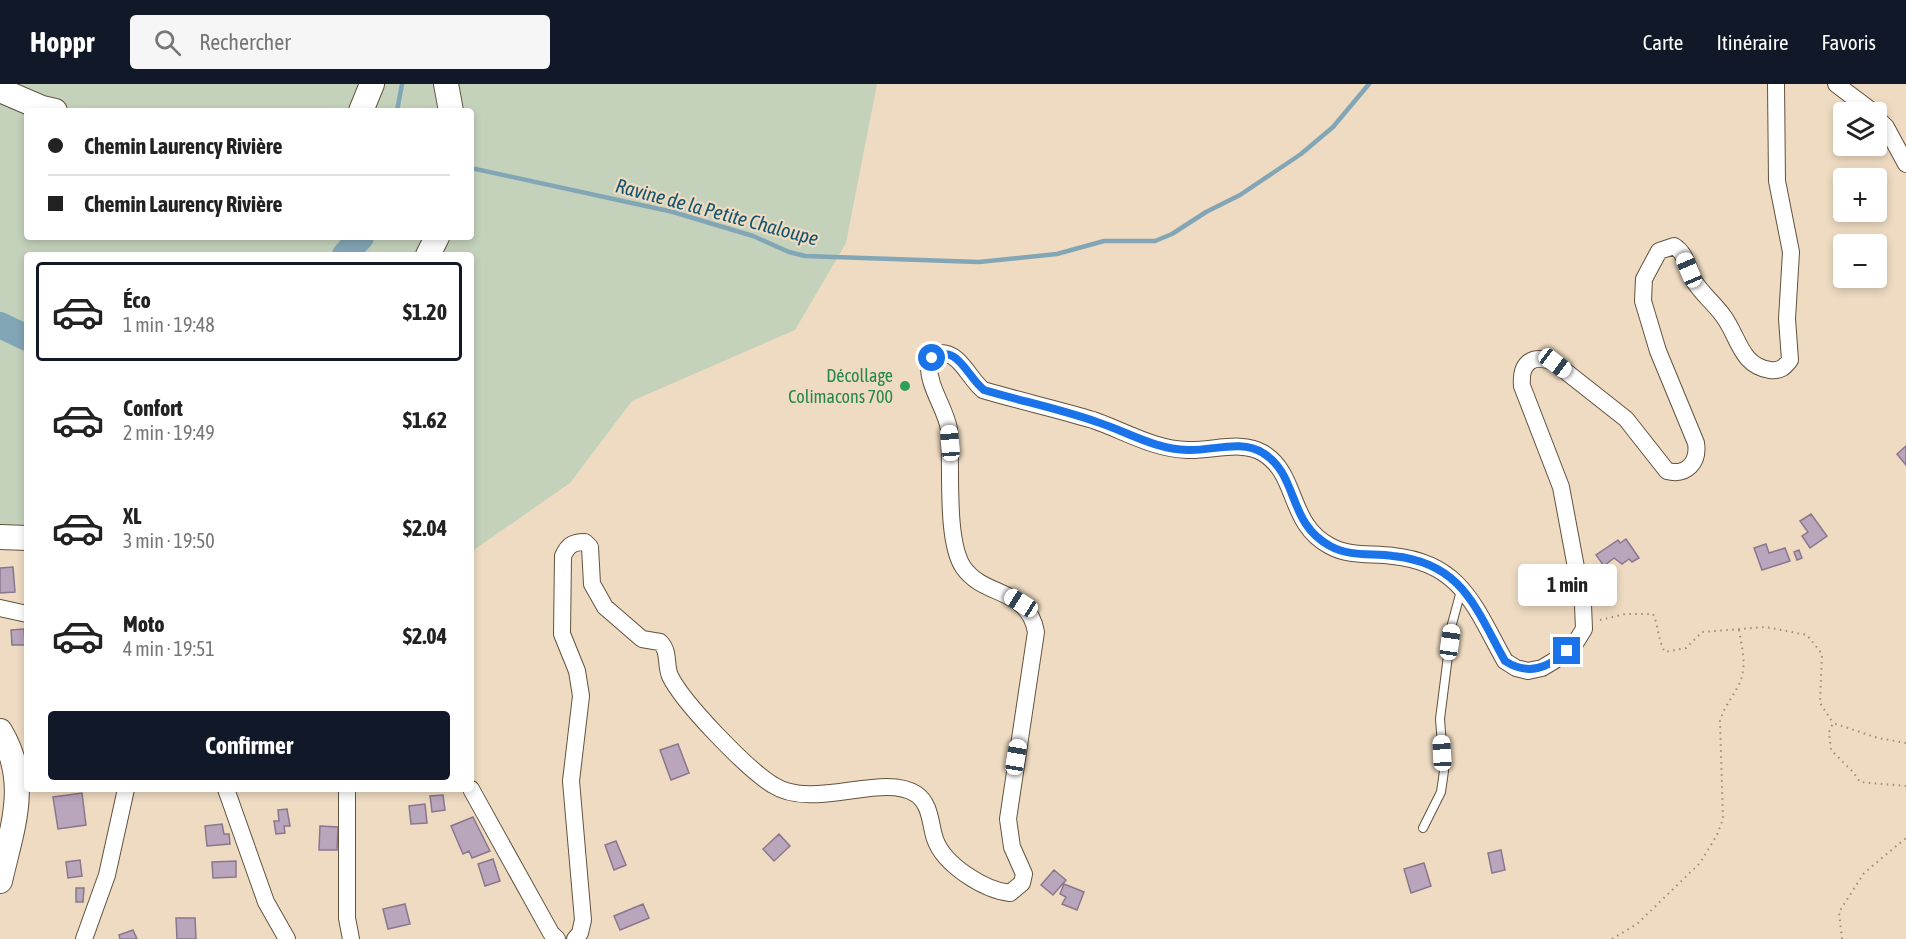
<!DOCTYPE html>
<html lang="fr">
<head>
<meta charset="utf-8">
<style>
  :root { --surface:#fff; --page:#f6f6f6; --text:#222; --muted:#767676; --line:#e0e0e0; --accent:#111827 }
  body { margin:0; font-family:"Asap Condensed",sans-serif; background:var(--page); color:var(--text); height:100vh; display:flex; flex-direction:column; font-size:22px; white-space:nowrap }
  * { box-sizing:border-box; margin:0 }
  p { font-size:20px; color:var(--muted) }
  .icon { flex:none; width:33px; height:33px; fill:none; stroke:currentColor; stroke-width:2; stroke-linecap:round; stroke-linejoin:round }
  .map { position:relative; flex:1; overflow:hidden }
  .sheet { position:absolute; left:24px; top:168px; width:450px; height:540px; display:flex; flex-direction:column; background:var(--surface); border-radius:6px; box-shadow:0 3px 9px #0003 }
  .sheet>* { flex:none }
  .banner { position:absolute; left:24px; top:24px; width:450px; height:132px; border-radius:6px; box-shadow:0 3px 9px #0003; display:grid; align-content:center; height:132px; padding:0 24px; background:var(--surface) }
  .tools { position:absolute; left:1833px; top:18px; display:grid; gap:12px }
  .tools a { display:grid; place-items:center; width:54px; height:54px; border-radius:6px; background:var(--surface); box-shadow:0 3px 9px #0003; font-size:30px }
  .end { position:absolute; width:27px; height:27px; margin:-14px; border:8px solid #1a73e8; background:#fff; box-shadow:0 0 0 3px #fff }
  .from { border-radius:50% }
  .bubble { position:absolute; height:42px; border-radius:6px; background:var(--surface); box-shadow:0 3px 9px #0003; font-size:20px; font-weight:700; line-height:42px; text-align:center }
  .car { position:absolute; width:18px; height:36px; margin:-18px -9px; border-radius:8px; box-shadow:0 0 4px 2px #0007; background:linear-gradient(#fff 24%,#345 0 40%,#fff 0 76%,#345 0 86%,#fff 0) }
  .banner b { display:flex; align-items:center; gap:21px; height:57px; font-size:22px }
  .banner b+b { border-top:2px solid var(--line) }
  .banner i { width:15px; height:15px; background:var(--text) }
  ul { padding:10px 0 0; list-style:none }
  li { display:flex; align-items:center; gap:18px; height:99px; margin:0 12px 9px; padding:0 12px; border:3px solid transparent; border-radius:6px }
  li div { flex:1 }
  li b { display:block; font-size:22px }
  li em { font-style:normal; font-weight:700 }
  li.active { border-color:var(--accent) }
  li>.icon { width:54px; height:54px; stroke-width:1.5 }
  .action { display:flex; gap:12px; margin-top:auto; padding:12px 24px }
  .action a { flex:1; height:69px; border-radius:6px; background:var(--accent); color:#fff; font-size:24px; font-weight:700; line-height:69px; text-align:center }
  header { display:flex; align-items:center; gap:36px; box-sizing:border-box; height:84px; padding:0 30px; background:var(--accent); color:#fff }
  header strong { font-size:28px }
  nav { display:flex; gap:33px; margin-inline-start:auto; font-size:21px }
  .search { width:420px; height:54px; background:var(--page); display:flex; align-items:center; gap:15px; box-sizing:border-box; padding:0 21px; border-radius:6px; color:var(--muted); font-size:22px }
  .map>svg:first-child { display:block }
  .green { fill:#c4d2bb; fill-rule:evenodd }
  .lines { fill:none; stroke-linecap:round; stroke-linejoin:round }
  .stream { stroke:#83a6b6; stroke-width:4.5 }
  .river { stroke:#83a6b6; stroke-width:26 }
  .building { fill:#b9a6bd; stroke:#8a778d; stroke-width:1.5 }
  .lane-casing { stroke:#63523d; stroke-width:10 }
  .street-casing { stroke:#63523d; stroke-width:18 }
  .secondary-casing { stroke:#63523d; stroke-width:26 }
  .path { stroke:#9b8d7a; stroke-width:2; stroke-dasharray:1.5 4.5; stroke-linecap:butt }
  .lane { stroke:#fff; stroke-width:8 }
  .street { stroke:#fff; stroke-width:16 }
  .secondary { stroke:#fff; stroke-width:24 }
  .route { stroke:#1a73e8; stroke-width:8 }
  .leisure-dot { fill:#2e9e5b; stroke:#eedbc2; stroke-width:2 }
  .labels { text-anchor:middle; stroke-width:4.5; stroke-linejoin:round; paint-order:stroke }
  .leisure-label { font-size:18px; fill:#27864d; stroke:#eedbc2; text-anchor:end }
  .water-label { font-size:20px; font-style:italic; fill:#13556e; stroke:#eedbc2 }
</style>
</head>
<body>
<header>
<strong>Hoppr</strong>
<div class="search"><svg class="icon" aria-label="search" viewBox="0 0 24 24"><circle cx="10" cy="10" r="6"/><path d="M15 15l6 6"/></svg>Rechercher</div>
<nav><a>Carte</a><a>Itinéraire</a><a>Favoris</a></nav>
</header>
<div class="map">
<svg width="1906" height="855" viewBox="0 0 1906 855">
  <rect width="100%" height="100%" fill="#eedbc2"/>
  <!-- green -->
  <path class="green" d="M0,0h877l-31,159 -51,87 -163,71 -62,82 -99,69v-297h-444v284l-27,-11zM27,27h444v126h-444z"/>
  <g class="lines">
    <!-- stream -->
    <path class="stream" d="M397,27l5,-27
      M471,84l202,44 80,24 36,16 16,4 174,6 78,-8 47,-13h51l17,-7 34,-22 34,-17 61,-41 32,-27 36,-43"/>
    <!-- river -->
    <path class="river" d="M345,171l16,-18
      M0,241l27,13"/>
  </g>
  <!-- building -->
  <path class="building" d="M1906,362v19l-9,-11z
    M1811,430l16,22 -17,12 -8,-12 6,-4 -8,-11z
    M1626,455l13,19 -7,4 -3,-3 -7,5 -8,-6 -10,8 -8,-11 22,-15 2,3z
    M1766,460l3,9 16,-5 5,13 -28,9 -8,-22z
    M1799,466l3,8 -5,2 -3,-8z
    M13,483l2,25 -15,1v-25z
    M24,545l1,16h-13l-1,-15z
    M678,660l11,29 -18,7 -11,-30z
    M82,709l4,32 -28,4 -5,-32z
    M443,711l2,15 -13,2 -2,-16z
    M425,720l2,19 -16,1 -2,-18z
    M287,725l3,17h-6l1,7 -9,1 -2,-13h5l-1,-11z
    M473,733l17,34 -18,7 -3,-7 -6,3 -12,-28z
    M222,740l2,10h5l1,10 -23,2 -2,-20z
    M320,742l18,1 -1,23h-18z
    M779,750l11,12 -16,15 -11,-12z
    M616,757l10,24 -12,5 -9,-25z
    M1501,766l4,20 -13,3 -4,-20z
    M493,775l7,22 -15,5 -7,-22z
    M80,776l2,16 -14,2 -2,-16z
    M236,777v16l-23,1 -1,-16z
    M1424,779l7,23 -20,7 -7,-24z
    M1054,786l12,10 -13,15 -12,-10z
    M1064,800l20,8 -7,18 -15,-6 4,-7 -6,-3z
    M76,804h8l-1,14h-7z
    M405,820l5,20 -22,5 -5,-20z
    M643,820l6,14 -29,12 -6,-14z
    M176,834h19l1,21h-19z
    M133,846l4,9h-17l-1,-4z"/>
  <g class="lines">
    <defs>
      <path id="lane" d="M1423,744l18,-36 3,-21 -4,-52 12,-95 10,-37"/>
      <path id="street" d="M1836,0l37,28
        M1876,33l10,10 20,37
        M0,524l27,6
        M226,705l40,113 21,37
        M347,705v129l4,21
        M471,705l80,144 6,6
        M84,855l23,-64 19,-86
        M575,855l5,-6 3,-13 -12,-139 10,-85 -4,-25 -15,-37 1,-78c5,-11 10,-14 22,-14l5,5 2,37 13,23 37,32 18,3c10,10 5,22 10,34 13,27 77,93 103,109 40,26 110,-13 143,9 15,10 14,30 19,45 9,26 49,51 75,54l12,-10 2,-9 -12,-27 -4,-28 28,-187c-8,-45 -52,-34 -73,-65 -18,-28 -11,-102 -14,-138 -4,-22 -21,-42 -20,-65l10,-11c22,-1 29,25 44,37 37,11 74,19 110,30 32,11 60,29 95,30 24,1 54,-10 75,3 36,22 24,70 67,93 20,11 42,7 63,10 69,7 82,52 112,105l11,7 12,3 14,-3 15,-9 19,-17 8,-13 -1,-24 -22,-118 -39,-101c-2,-24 11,-33 33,-23l71,56 41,52c20,5 32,-9 29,-28l-38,-92 -15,-50 1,-22 15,-28 15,-5c12,7 14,23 20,35 8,13 21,23 30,36 15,21 17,49 46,53 10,1 14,-2 20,-10l-3,-41 4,-67 -14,-71 -1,-97"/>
      <path id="secondary" d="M446,0l5,27
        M0,6l42,18 13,3
        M361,27l11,-27
        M428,171l9,-18
        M0,453l27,1
        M0,647c31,51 12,97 0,150"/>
    </defs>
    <!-- lane casing -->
    <use href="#lane" class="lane-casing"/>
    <!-- street casing -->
    <use href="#street" class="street-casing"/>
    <!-- secondary casing -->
    <use href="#secondary" class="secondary-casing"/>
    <!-- path -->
    <path class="path" d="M1600,536l25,-6h28c6,13 5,27 12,38l21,-4 16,-16 64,-5 41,8 15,19 -2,49 13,20
      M1906,659l-28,-5 -45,-15 -4,9 2,18 22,22 7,10 46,4
      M1612,855l25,-15 63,-61 17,-28 6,-16 -3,-98c4,-15 14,-25 20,-39 7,-17 2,-34 -1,-52
      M1842,855l-3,-27 25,-39 42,-35"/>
    <!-- lane -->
    <use href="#lane" class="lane"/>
    <!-- street -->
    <use href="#street" class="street"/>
    <!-- secondary -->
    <use href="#secondary" class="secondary"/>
  </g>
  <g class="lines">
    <!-- route -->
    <path class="route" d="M932,274c25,-16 35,19 52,32 37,11 76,19 113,32 31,10 57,27 91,28 24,1 54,-11 75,3 36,22 24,70 67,93 20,11 41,7 63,10 69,7 82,51 112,105 23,15 43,7 62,-10"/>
  </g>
  <!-- markers -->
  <circle class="leisure-dot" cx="905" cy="302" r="6"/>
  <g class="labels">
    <!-- leisure labels -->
    <g class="leisure-label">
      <text x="893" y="298">Décollage<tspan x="893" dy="21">Colimacons 700</tspan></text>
    </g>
    <!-- water labels -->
    <g class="water-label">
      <text transform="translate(717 128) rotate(15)" y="7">Ravine de la Petite Chaloupe</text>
    </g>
  </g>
</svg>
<div class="tools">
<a><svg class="icon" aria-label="layers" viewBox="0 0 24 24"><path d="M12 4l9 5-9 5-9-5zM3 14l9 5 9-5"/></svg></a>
<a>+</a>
<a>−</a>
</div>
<i class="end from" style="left:932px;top:274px"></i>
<i class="end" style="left:1567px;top:567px"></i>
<div class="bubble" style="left:1518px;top:480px;width:99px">1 min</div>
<i class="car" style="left:1689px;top:186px;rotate:337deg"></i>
<i class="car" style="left:1555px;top:279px;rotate:127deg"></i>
<i class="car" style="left:950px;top:359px;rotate:355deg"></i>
<i class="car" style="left:1021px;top:519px;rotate:302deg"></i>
<i class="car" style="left:1450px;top:558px;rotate:8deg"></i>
<i class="car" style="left:1442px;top:669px;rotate:357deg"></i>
<i class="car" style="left:1016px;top:673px;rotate:9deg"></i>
<div class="banner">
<b><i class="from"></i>Chemin Laurency Rivière</b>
<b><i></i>Chemin Laurency Rivière</b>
</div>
<section class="sheet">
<ul>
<li class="active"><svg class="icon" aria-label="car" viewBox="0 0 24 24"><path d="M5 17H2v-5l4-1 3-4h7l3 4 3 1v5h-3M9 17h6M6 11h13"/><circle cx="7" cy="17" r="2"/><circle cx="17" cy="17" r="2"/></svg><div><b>Éco</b><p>1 min · 19:48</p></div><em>$1.20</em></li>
<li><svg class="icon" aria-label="car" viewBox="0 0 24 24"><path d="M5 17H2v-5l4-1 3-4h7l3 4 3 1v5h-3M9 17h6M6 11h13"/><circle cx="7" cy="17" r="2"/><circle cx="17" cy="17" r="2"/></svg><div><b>Confort</b><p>2 min · 19:49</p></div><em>$1.62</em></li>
<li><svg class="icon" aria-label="car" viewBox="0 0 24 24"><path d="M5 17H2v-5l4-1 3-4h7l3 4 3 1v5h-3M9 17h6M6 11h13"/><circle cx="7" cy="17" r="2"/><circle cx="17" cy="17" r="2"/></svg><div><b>XL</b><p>3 min · 19:50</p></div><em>$2.04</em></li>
<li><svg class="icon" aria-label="car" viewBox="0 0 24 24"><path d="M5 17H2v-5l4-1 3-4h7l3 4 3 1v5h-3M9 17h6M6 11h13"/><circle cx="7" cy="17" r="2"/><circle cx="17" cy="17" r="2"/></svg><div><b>Moto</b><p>4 min · 19:51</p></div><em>$2.04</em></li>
</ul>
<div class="action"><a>Confirmer</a></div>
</section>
</div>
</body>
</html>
